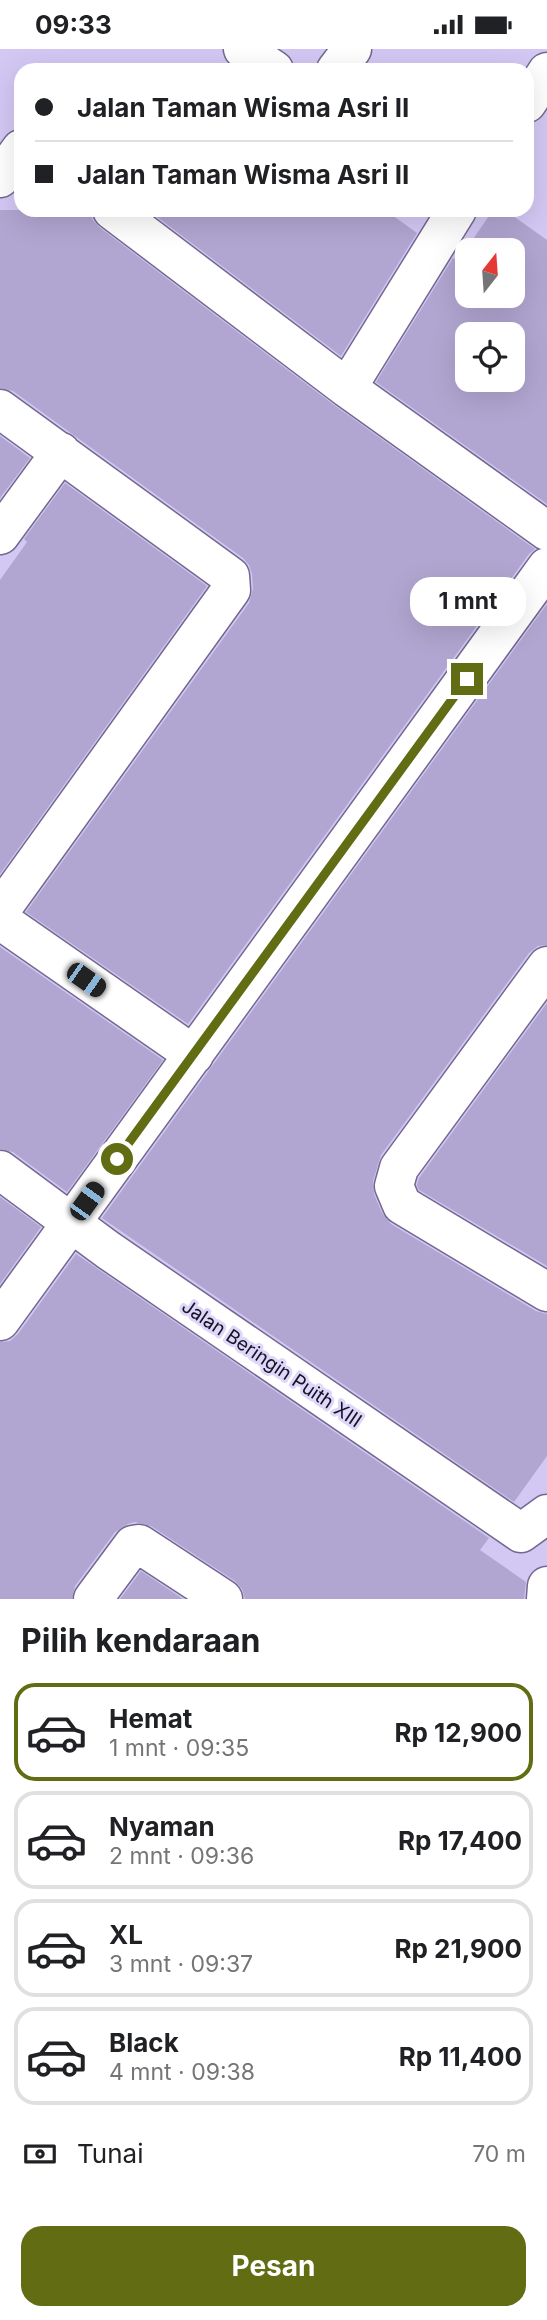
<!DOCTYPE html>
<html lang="id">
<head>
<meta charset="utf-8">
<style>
  :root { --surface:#fff; --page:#f6f6f6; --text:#202124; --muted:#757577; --line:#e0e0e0; --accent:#626c13 }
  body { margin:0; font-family:Inter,sans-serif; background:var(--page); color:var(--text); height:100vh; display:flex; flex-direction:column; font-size:26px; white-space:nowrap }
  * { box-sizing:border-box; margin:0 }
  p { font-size:23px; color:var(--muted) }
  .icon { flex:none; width:38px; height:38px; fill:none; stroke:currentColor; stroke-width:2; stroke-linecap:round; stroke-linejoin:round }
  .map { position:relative; height:1550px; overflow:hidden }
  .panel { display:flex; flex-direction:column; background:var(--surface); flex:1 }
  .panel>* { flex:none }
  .hud { position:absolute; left:14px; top:14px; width:520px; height:154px; border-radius:21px; box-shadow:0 7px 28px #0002; display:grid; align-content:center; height:154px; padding:0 21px; background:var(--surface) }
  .needle { width:46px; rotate:17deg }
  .buttons { position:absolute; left:455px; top:189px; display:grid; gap:14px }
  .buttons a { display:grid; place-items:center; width:70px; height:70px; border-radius:14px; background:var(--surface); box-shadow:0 7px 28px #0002; font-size:35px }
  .end { position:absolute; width:32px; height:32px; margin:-16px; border:9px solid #626c13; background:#fff; box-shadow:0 0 0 4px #fff }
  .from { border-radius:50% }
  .bubble { position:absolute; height:49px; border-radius:21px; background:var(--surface); box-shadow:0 7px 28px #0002; font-size:23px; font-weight:700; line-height:49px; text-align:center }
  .car { position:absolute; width:21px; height:42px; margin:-21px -10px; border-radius:9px; box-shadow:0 0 5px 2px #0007; background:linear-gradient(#222 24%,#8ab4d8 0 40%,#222 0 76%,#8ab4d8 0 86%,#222 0) }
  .hud b { display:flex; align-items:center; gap:24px; height:66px; font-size:26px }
  .hud b+b { border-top:2px solid var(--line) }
  .hud i { width:18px; height:18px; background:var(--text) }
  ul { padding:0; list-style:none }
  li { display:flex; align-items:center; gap:21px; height:98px; margin:0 14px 10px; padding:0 7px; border:4px solid var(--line); border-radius:21px }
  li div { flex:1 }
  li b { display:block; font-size:26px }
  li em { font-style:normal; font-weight:700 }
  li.selected { border-color:var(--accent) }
  li>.icon { width:63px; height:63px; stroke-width:1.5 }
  h2 { padding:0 21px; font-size:32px; line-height:84px }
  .pay { display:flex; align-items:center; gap:18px; height:77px; padding:0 21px; font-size:26px }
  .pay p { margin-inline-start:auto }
  .cta { display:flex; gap:14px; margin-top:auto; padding:14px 21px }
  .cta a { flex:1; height:80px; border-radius:21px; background:var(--accent); color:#fff; font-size:28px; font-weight:700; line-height:80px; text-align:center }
  .status { display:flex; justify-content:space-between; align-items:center; height:49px; padding:0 35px; background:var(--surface); direction:ltr }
  .status svg { height:19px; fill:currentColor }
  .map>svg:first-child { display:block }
  .building { fill:#b1a6d1; fill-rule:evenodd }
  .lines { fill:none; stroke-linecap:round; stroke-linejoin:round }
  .minor-casing { stroke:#736990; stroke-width:41 }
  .tertiary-casing { stroke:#736990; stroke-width:41 }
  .minor { stroke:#fff; stroke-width:38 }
  .tertiary { stroke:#fff; stroke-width:38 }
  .route { stroke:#626c13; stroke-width:9 }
  .labels { text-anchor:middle; stroke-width:6; stroke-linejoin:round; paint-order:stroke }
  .street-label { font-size:19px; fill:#161221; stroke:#dfd7fa }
</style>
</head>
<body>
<div class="status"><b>09:33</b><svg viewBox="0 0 49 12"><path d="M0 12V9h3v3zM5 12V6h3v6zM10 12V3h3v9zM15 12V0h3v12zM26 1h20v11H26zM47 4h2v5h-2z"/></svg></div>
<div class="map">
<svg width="547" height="1550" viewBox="0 0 547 1550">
  <rect width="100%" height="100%" fill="#d3c8f4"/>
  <!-- building -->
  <path class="building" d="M0,161h91l1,9 7,8 235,178 201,144 -6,5 -341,470 -162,-112 223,-309 4,-14 -1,-15 -3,-9 -6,-7 -230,-167 -13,-3z
    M148,161h237l32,23 -76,123z
    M493,161h12l42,30v264l-171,-122 77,-124 5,3zM467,201h46v46h-46zM467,285h46v46h-46z
    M0,387l30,22 -30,40z
    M65,434l142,103 -207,288v-294l27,-38 -3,-3z
    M547,555v341l-9,1 -9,7 -148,202 -8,26 1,13 8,19 9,11 145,87 11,3v142l-33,46 -412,-284z
    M0,898l163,113 -96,132 -54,-40 -13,-3z
    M547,954v263l-128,-76 -2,-5 2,-7z
    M0,1148l41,30 -41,57z
    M76,1205l413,284 -9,12 46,32 -2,17h-279l-3,-10 -7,-8 -84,-55 -16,-4 -7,2 -13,8 -40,54 -3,13h-72v-257l10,-1 8,-7z
    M141,1522l42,28h-63z"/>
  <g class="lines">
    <defs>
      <path id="minor" d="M243,0l31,21
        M336,21l16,-21
        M527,54l20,-31
        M0,129l21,-29
        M112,161l235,178 200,143
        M347,339l110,-178
        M0,360l230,167 1,14 -231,321
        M0,486l61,-83
        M0,871l194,135
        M547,917l-148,202 -5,18 8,19 145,87
        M0,1121l108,80 413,283 26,-19
        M0,1272l547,-754
        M93,1550l40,-54 6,-1 84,55"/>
      <path id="tertiary" d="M546,1550l1,-13"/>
    </defs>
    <!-- minor casing -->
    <use href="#minor" class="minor-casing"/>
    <!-- tertiary casing -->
    <use href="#tertiary" class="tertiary-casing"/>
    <!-- minor -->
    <use href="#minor" class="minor"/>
    <!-- tertiary -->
    <use href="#tertiary" class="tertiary"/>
  </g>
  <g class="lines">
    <!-- route -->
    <path class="route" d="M117,1110l350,-480"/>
  </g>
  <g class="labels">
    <!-- street labels -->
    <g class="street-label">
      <text transform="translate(272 1314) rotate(34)" y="7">Jalan Beringin Puith XIII</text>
    </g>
  </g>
</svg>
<div class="buttons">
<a><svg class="needle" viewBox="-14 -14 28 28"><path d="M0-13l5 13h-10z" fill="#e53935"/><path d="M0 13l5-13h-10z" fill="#757577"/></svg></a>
<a><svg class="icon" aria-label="locate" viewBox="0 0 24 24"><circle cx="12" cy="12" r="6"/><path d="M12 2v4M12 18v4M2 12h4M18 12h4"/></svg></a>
</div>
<i class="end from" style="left:117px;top:1110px"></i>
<i class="end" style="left:467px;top:630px"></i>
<div class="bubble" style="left:410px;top:528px;width:116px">1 mnt</div>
<i class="car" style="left:86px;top:931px;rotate:125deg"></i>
<i class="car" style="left:87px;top:1152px;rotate:36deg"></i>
<div class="hud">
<b><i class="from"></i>Jalan Taman Wisma Asri II</b>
<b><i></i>Jalan Taman Wisma Asri II</b>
</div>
</div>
<section class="panel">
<h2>Pilih kendaraan</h2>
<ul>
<li class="selected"><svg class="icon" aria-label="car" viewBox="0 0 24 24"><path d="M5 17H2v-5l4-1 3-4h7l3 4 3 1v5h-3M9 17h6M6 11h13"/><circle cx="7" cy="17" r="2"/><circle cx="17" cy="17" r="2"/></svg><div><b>Hemat</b><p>1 mnt · 09:35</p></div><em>Rp 12,900</em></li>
<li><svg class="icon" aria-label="car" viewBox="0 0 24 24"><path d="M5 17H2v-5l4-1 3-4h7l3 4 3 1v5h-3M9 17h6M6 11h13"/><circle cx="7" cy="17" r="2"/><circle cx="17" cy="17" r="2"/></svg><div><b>Nyaman</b><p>2 mnt · 09:36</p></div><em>Rp 17,400</em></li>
<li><svg class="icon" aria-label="car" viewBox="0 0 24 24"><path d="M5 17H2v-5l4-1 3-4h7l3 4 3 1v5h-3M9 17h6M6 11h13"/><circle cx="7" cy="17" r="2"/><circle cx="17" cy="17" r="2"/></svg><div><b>XL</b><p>3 mnt · 09:37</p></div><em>Rp 21,900</em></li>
<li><svg class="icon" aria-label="car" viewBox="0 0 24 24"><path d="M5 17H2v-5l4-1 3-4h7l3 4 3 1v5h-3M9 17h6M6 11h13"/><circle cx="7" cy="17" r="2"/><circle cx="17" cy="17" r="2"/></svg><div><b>Black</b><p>4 mnt · 09:38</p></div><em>Rp 11,400</em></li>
</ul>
<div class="pay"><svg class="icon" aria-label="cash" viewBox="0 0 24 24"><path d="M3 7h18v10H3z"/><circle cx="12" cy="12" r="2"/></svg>Tunai<p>70 m</p></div>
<div class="cta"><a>Pesan</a></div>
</section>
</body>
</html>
